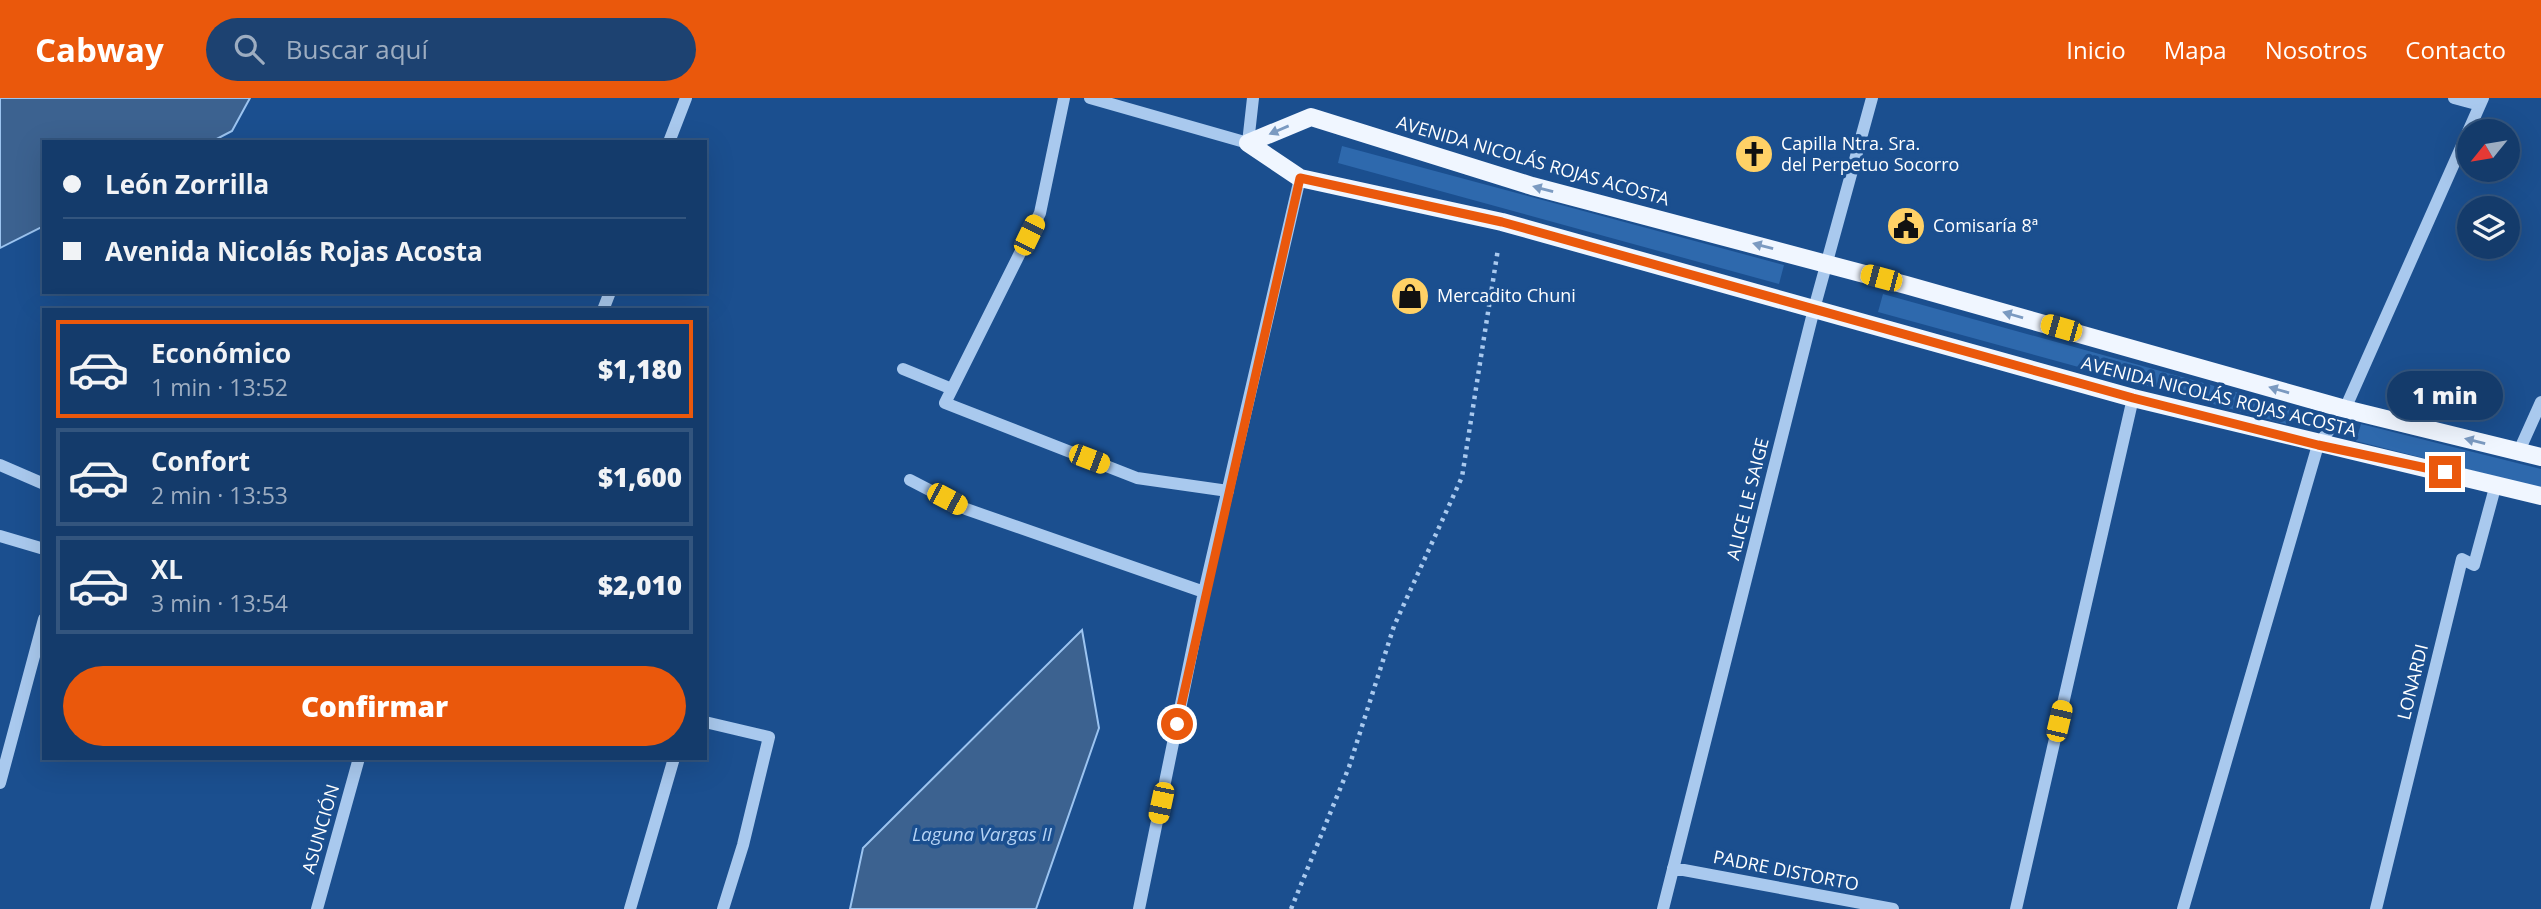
<!DOCTYPE html>
<html lang="es">
<head>
<meta charset="utf-8">
<style>
  :root { --surface:#143b6b; --page:#1d4271; --text:#f1f3f6; --muted:#9dadc1; --line:#33557e; --accent:#ea580c }
  body { margin:0; font-family:"Open Sans",sans-serif; background:var(--page); color:var(--text); height:100vh; display:flex; flex-direction:column; font-size:26px; white-space:nowrap }
  * { box-sizing:border-box; margin:0 }
  p { font-size:23px; color:var(--muted) }
  .icon { flex:none; width:38px; height:38px; fill:none; stroke:currentColor; stroke-width:2; stroke-linecap:round; stroke-linejoin:round }
  .map { position:relative; flex:1; overflow:hidden }
  .details { position:absolute; left:42px; top:210px; width:665px; height:452px; display:flex; flex-direction:column; background:var(--surface); border-radius:0px; box-shadow:0 7px 28px #0002,0 0 0 2px var(--line) }
  .details>* { flex:none }
  .hud { position:absolute; left:42px; top:42px; width:665px; height:154px; border-radius:0px; box-shadow:0 7px 28px #0002,0 0 0 2px var(--line); display:grid; align-content:center; height:154px; padding:0 21px; background:var(--surface) }
  .needle { width:46px; rotate:240deg }
  .buttons { position:absolute; left:2457px; top:21px; display:grid; gap:14px }
  .buttons a { display:grid; place-items:center; width:63px; height:63px; border-radius:50%; background:var(--surface); box-shadow:0 7px 28px #0002,0 0 0 2px var(--line); font-size:35px }
  .end { position:absolute; width:32px; height:32px; margin:-16px; border:9px solid #ea580c; background:#fff; box-shadow:0 0 0 4px #fff }
  .from { border-radius:50% }
  .bubble { position:absolute; height:49px; border-radius:24px; background:var(--surface); box-shadow:0 7px 28px #0002,0 0 0 2px var(--line); font-size:23px; font-weight:800; line-height:49px; text-align:center }
  .car { position:absolute; width:21px; height:42px; margin:-21px -10px; border-radius:9px; box-shadow:0 0 5px 2px #0007; background:linear-gradient(#f5c518 24%,#345 0 40%,#f5c518 0 76%,#345 0 86%,#f5c518 0) }
  .hud b { display:flex; align-items:center; gap:24px; height:66px; font-size:26px }
  .hud b+b { border-top:2px solid var(--line) }
  .hud i { width:18px; height:18px; background:var(--text) }
  ul { padding:12px 0 0; list-style:none }
  li { display:flex; align-items:center; gap:21px; height:98px; margin:0 14px 10px; padding:0 7px; border:4px solid var(--line); border-radius:0px }
  li div { flex:1 }
  li b { display:block; font-size:26px }
  li em { font-style:normal; font-weight:800 }
  li.active { border-color:var(--accent) }
  li>.icon { width:63px; height:63px; stroke-width:1.5 }
  .button { display:flex; gap:14px; margin-top:auto; padding:14px 21px }
  .button a { flex:1; height:80px; border-radius:42px; background:var(--accent); color:#fff; font-size:28px; font-weight:800; line-height:80px; text-align:center }
  header { display:flex; align-items:center; gap:42px; box-sizing:border-box; height:98px; padding:0 35px; background:var(--accent); color:#fff }
  header strong { font-size:33px }
  nav { display:flex; gap:38px; margin-inline-start:auto; font-size:24px }
  .search { width:490px; height:63px; background:var(--page); display:flex; align-items:center; gap:18px; box-sizing:border-box; padding:0 24px; border-radius:38px; color:var(--muted); font-size:26px }
  .map>svg:first-child { display:block }
  .green { fill:#2e69ad }
  .water { fill:#3c6290; stroke:#9cc4f0; stroke-width:2 }
  .lines { fill:none; stroke-linecap:round; stroke-linejoin:round }
  .path { stroke:#a9c9ee; stroke-width:4.5; stroke-dasharray:3.5 5; stroke-linecap:butt }
  .minor { stroke:#a9c9ee; stroke-width:12 }
  .major { stroke:#f0f6ff; stroke-width:18 }
  .oneway { fill:#7b9ac1 }
  .route { stroke:#ea580c; stroke-width:9 }
  .labels { text-anchor:middle; stroke-width:7; stroke-linejoin:round; paint-order:stroke }
  .poi-label { font-size:18px; fill:#fff; stroke:#1b4f8f; text-anchor:start }
  .street-label { font-size:18px; fill:#fff; stroke:#1b4f8f }
  .water-label { font-size:19px; font-style:italic; fill:#b5d3f5; stroke:#1b4f8f }
</style>
</head>
<body>
<header>
<strong>Cabway</strong>
<div class="search"><svg class="icon" aria-label="search" viewBox="0 0 24 24"><circle cx="10" cy="10" r="6"/><path d="M15 15l6 6"/></svg>Buscar aquí</div>
<nav><a>Inicio</a><a>Mapa</a><a>Nosotros</a><a>Contacto</a></nav>
</header>
<div class="map">
<svg width="2541" height="811" viewBox="0 0 2541 811">
  <rect width="100%" height="100%" fill="#1b4f8f"/>
  <!-- green -->
  <path class="green" d="M1342,48l442,119 -5,19 -441,-121z
    M1883,196l407,113 -4,17 -408,-112z
    M2361,326l180,45v19l-185,-47z"/>
  <!-- water -->
  <path class="water" d="M0,0h250l-18,33 -21,11h-167v84l-44,22z
    M1082,532l17,98 -63,181h-186l13,-61z"/>
  <g class="lines">
    <!-- path -->
    <path class="path" d="M1291,811l58,-142 45,-141 68,-149 36,-228"/>
    <!-- minor -->
    <path class="minor" d="M1064,0l-24,115 -95,190 192,75 91,13
      M1090,0l158,45 5,-45
      M2454,0l26,7
      M669,44l17,-44
      M603,212l7,-18
      M903,271l49,20
      M2519,353l22,-49
      M0,367l44,19
      M910,382l56,29 238,83
      M0,438l44,13
      M705,624l64,15 -26,108 -20,64
      M0,685l44,-164
      M1673,770l220,41
      M317,811l42,-151
      M630,811l44,-151
      M1139,811l65,-317 96,-414
      M1663,811l151,-600 58,-211
      M2016,811l117,-511
      M2183,811l135,-464 27,-36 138,-311
      M2376,811l86,-350 12,6 22,-81"/>
    <!-- major -->
    <path class="major" d="M1248,45l63,-26 221,69 374,99 439,124 196,48
      M1248,45l52,35 202,44 631,176 408,98"/>
  </g>
  <!-- one-way arrows -->
  <defs><path id="oneway-solid" d="M-6-.8H1V-3.2L6.5 0L1 3.2V.8H-6Z" transform="scale(1.75)"/></defs>
  <g class="oneway">
    <use href="#oneway-solid" transform="translate(1279 32) rotate(157)"/>
    <use href="#oneway-solid" transform="translate(1543 91) rotate(-165)"/>
    <use href="#oneway-solid" transform="translate(1763 148) rotate(-165)"/>
    <use href="#oneway-solid" transform="translate(2013 217) rotate(-164)"/>
    <use href="#oneway-solid" transform="translate(2279 292) rotate(-164)"/>
    <use href="#oneway-solid" transform="translate(2475 343) rotate(-166)"/>
  </g>
  <g class="lines">
    <!-- route -->
    <path class="route" d="M1177,626l123,-546 202,44 631,176 185,47 127,27"/>
  </g>
  <!-- icons -->
  <defs>
    <symbol id="church-disc" viewBox="-11 -11 22 22"><circle r="9.5" fill="#ffd166" stroke="#1b4f8f"/><path d="M-1.2-6h2.4v3.5h3.3v2.4h-3.3V6h-2.4V-.1h-3.3v-2.4h3.3Z" fill="#111"/></symbol>
    <symbol id="civic-disc" viewBox="-11 -11 22 22"><circle r="9.5" fill="#ffd166" stroke="#1b4f8f"/><path d="M-.6-6.5H3V-4.5H.6V-3L4-1V1h2V6H-6V1h2V-1L-.6-3ZM-1.2 2.5V6h2.4V2.5Z" fill="#111"/></symbol>
    <symbol id="shop-disc" viewBox="-11 -11 22 22"><circle r="9.5" fill="#ffd166" stroke="#1b4f8f"/><path d="M-5-2.5h2.3a2.7 3.5 0 0 1 5.4 0H5L5.5 6h-11ZM-1.5-2.5h3a1.5 2.3 0 0 0-3 0Z" fill="#111"/></symbol>
  </defs>
  <g fill-rule="evenodd">
    <use href="#church-disc" x="1732" y="34" width="44" height="44"/>
    <use href="#civic-disc" x="1884" y="106" width="44" height="44"/>
    <use href="#shop-disc" x="1388" y="176" width="44" height="44"/>
  </g>
  <g class="labels">
    <!-- poi labels -->
    <g class="poi-label">
      <text x="1781" y="52">Capilla Ntra. Sra.<tspan x="1781" dy="21">del Perpetuo Socorro</tspan></text>
      <text x="1933" y="134">Comisaría 8ª</text>
      <text x="1437" y="204">Mercadito Chuni</text>
    </g>
    <!-- street labels -->
    <g class="street-label">
      <text transform="translate(1533 63) rotate(16)" y="6">AVENIDA NICOLÁS ROJAS ACOSTA</text>
      <text transform="translate(2219 299) rotate(14)" y="6">AVENIDA NICOLÁS ROJAS ACOSTA</text>
      <text transform="translate(1748 401) rotate(-76)" y="6">ALICE LE SAIGE</text>
      <text transform="translate(2413 584) rotate(-76)" y="6">LONARDI</text>
      <text transform="translate(321 731) rotate(-74)" y="6">ASUNCIÓN</text>
      <text transform="translate(1786 773) rotate(11)" y="6">PADRE DISTORTO</text>
    </g>
    <!-- water labels -->
    <g class="water-label">
      <text x="982" y="743">Laguna Vargas II</text>
    </g>
  </g>
</svg>
<div class="buttons">
<a><svg class="needle" viewBox="-14 -14 28 28"><path d="M0-13l5 13h-10z" fill="#e53935"/><path d="M0 13l5-13h-10z" fill="#9dadc1"/></svg></a>
<a><svg class="icon" aria-label="layers" viewBox="0 0 24 24"><path d="M12 4l9 5-9 5-9-5zM3 14l9 5 9-5"/></svg></a>
</div>
<i class="end from" style="left:1177px;top:626px"></i>
<i class="end" style="left:2445px;top:374px"></i>
<div class="bubble" style="left:2387px;top:273px;width:116px">1 min</div>
<i class="car" style="left:1029px;top:137px;rotate:26deg"></i>
<i class="car" style="left:1881px;top:180px;rotate:285deg"></i>
<i class="car" style="left:2061px;top:230px;rotate:286deg"></i>
<i class="car" style="left:1089px;top:361px;rotate:111deg"></i>
<i class="car" style="left:947px;top:401px;rotate:118deg"></i>
<i class="car" style="left:2059px;top:623px;rotate:13deg"></i>
<i class="car" style="left:1161px;top:705px;rotate:192deg"></i>
<div class="hud">
<b><i class="from"></i>León Zorrilla</b>
<b><i></i>Avenida Nicolás Rojas Acosta</b>
</div>
<section class="details">
<ul>
<li class="active"><svg class="icon" aria-label="car" viewBox="0 0 24 24"><path d="M5 17H2v-5l4-1 3-4h7l3 4 3 1v5h-3M9 17h6M6 11h13"/><circle cx="7" cy="17" r="2"/><circle cx="17" cy="17" r="2"/></svg><div><b>Económico</b><p>1 min · 13:52</p></div><em>$1,180</em></li>
<li><svg class="icon" aria-label="car" viewBox="0 0 24 24"><path d="M5 17H2v-5l4-1 3-4h7l3 4 3 1v5h-3M9 17h6M6 11h13"/><circle cx="7" cy="17" r="2"/><circle cx="17" cy="17" r="2"/></svg><div><b>Confort</b><p>2 min · 13:53</p></div><em>$1,600</em></li>
<li><svg class="icon" aria-label="car" viewBox="0 0 24 24"><path d="M5 17H2v-5l4-1 3-4h7l3 4 3 1v5h-3M9 17h6M6 11h13"/><circle cx="7" cy="17" r="2"/><circle cx="17" cy="17" r="2"/></svg><div><b>XL</b><p>3 min · 13:54</p></div><em>$2,010</em></li>
</ul>
<div class="button"><a>Confirmar</a></div>
</section>
</div>
</body>
</html>
